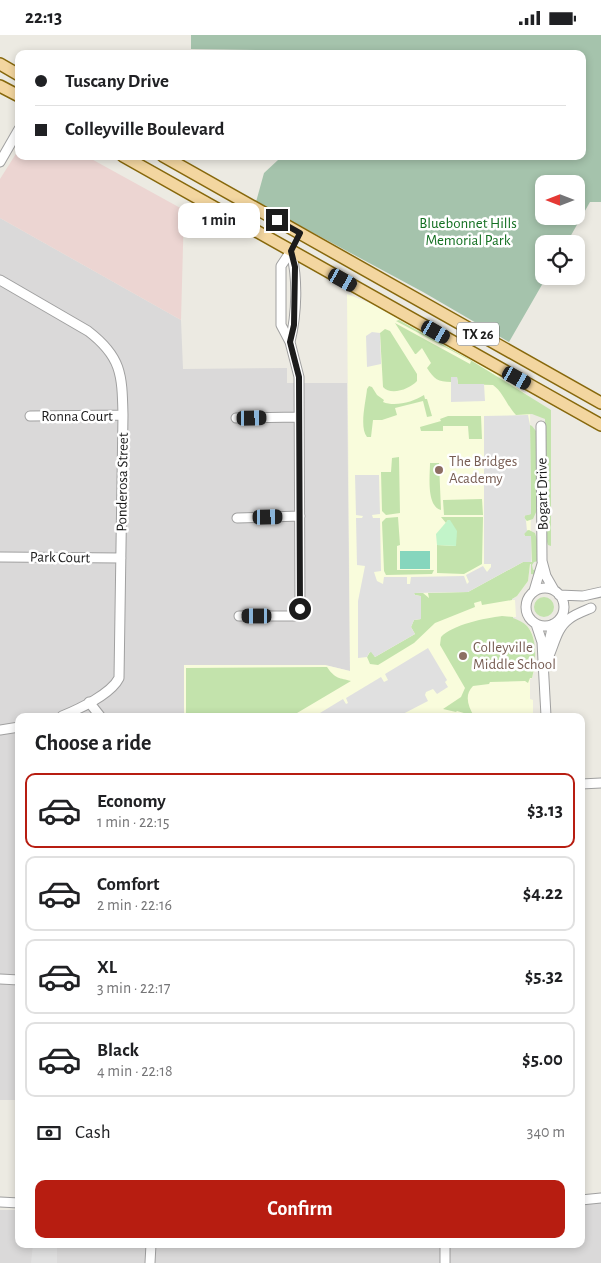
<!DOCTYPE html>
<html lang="en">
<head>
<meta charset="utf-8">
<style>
  :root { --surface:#fff; --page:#f6f6f6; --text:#202124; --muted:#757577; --line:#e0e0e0; --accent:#b71d11 }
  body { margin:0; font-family:"Alegreya Sans",sans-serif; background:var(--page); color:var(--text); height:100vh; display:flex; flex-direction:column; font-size:19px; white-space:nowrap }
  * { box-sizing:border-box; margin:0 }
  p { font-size:16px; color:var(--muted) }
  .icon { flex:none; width:28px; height:28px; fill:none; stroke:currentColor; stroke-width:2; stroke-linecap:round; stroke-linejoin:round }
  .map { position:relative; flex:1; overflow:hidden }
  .sheet { position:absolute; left:15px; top:678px; width:570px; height:535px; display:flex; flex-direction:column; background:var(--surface); border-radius:10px; box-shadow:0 2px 8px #0003 }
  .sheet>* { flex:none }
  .banner { position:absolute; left:15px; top:15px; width:571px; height:110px; border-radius:10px; box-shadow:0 2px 8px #0003; display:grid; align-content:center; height:110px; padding:0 20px; background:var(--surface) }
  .needle { width:32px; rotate:270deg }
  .tools { position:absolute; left:535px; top:140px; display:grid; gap:10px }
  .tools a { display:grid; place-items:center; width:50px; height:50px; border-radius:10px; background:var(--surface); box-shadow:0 2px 8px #0003; font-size:25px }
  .end { position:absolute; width:22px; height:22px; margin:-11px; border:6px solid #1c1c1c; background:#fff; box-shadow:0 0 0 2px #fff }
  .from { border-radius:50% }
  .bubble { position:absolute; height:35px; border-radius:10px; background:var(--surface); box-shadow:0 2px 8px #0003; font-size:16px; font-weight:700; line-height:35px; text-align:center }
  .car { position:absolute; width:15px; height:30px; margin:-15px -8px; border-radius:6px; box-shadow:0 0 4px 1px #0007; background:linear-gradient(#222 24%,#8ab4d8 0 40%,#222 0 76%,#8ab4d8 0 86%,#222 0) }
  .banner b { display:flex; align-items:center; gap:18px; height:48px; font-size:19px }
  .banner b+b { border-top:1px solid var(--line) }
  .banner i { width:12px; height:12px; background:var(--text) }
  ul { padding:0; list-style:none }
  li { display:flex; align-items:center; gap:15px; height:75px; margin:0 10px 8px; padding:0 10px; border:2px solid var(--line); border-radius:10px }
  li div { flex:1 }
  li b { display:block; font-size:19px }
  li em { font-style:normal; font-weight:700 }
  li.on { border-color:var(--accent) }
  li>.icon { width:45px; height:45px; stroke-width:1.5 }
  h2 { padding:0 20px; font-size:22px; line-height:60px }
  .pay { display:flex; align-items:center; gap:12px; height:55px; padding:0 20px; font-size:19px }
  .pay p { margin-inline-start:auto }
  .action { display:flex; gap:10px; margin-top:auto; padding:10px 20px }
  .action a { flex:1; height:58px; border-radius:10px; background:var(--accent); color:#fff; font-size:20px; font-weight:700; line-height:58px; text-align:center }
  .status { display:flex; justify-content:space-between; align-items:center; height:35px; padding:0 25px; background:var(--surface); direction:ltr }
  .status svg { height:14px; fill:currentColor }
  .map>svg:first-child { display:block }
  .residential { fill:#dad9d9 }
  .commercial { fill:#ecd5d2 }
  .education { fill:#f9fcdc }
  .grass { fill:#c3e3ac }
  .cemetery { fill:#a5c3ac; fill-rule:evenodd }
  .park { fill:#c2f4c9 }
  .pitch { fill:#86d6bd }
  .parking { fill:#e0e0e0 }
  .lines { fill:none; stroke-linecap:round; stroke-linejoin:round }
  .minor-casing { stroke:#a0a0a0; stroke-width:11 }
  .major-casing { stroke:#87680c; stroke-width:14 }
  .minor { stroke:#fff; stroke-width:9 }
  .major { stroke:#f3d6a0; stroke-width:11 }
  .route { stroke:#1c1c1c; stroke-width:6 }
  .education-dot { fill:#8d6e63; stroke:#fff; stroke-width:2 }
  .labels { text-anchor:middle; stroke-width:5; stroke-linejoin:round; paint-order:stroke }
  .shield { fill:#fff; stroke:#606060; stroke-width:1 }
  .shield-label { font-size:14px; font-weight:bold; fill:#1c1c1c }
  .park-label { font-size:15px; fill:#147022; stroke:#fff }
  .street-label { font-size:15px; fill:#1c1c1c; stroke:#fff }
  .education-label { font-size:15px; fill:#785e54; stroke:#fff; text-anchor:start }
</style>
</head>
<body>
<div class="status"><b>22:13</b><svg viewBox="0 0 49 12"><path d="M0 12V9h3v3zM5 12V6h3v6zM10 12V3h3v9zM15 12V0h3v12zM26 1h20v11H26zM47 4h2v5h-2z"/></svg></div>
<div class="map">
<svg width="601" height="1228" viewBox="0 0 601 1228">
  <rect width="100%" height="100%" fill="#eceae2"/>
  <!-- residential -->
  <path class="residential" d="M0,183l181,102 2,49 104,-1v15h60l3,288 -25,-6h-141v51h-165v384h-19z
    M601,1167v61h-601v-53h19v34h562v-41z"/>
  <!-- commercial -->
  <path class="commercial" d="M19,114v7h67l98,54 -3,110 -181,-102v-39z"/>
  <!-- education -->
  <path class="education" d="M347,259l48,19 80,43 55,41 1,167h-1l-2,17 -11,15 -5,3v1h3l1,17h-3l-1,1 14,7 5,6 3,8v32l-2,7 -2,1v20l3,1v16h-349v-51h141l25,6z"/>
  <!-- grass -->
  <path class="grass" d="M399,285l73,41 79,49v136l-3,-1 -1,-3 -2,-123 -13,-5 -16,1c-9,-9 -13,-23 -23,-30l-35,-1 -1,-7h-6v5c-13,0 -17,-3 -24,-14l4,-5 -9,-15 -6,6h-1l-20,-31 75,41 1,-3 -75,-40z
    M385,294l5,2 27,43v7c-7,8 -26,15 -34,6l-3,-54z
    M369,351l3,1 5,8 7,5 -1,2c12,5 30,0 41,-7l1,4h2l5,17 -5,1 -4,-16 -28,7 2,7 -15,5h-9l-2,17h-4c-8,-10 -1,-36 0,-48z
    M448,381h33l1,23h-13l-1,-13h-25v5h-22l-1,-4 21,-6 -1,-2z
    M530,390l2,1 4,5 1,79 -4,9 -6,2 -3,-3 1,-3 6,-1z
    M399,422l1,56 -14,2 -4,-4 -1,-39h10l1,-14z
    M430,428h9l2,47c-15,-4 -11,-35 -11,-47z
    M482,464l1,16h-39l-1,-15z
    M398,482l2,28 -3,1v24h37l-2,4 -46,1 -2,-4 -2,-49 4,-4z
    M441,482h42l-1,47 -18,10 -27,-1v-28l19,1 -8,-26 -2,3z
    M529,495l6,3 2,7 1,21 -4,1 -2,3 1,5 5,-1 -1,6 -6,-1v-10h-1l-2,17 -11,15 -5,3v1l-30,5 -1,-4 -7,2 1,4 -40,16 -21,20 -36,22 -8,-1 -3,-7 3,-5h2l3,5 40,-23 -4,-7 3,-7 7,-1 -1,-23 -5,-1 -1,-2h9l6,5 -1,-5 40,-1 55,-30h9l-1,-26h-6l-1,-2 1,-3z
    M534 572a10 10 0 1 1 20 0a10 10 0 1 1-20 0Z
    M502,581l11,1v1c5,2 10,4 14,8 11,12 9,38 5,52h-2l-2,5 -3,-2 -35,1 -1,2 -16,2c-9,9 -5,20 1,30l-17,-5 -1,1 -13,-3 18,-12 4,-9 -25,-43 1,-8c11,-12 44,-19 61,-21z
    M327,632c8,12 13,11 24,14l-59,35h-106v-48z"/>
  <!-- cemetery -->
  <path class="cemetery" d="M191,0h410v167h-11l-24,42h-22v32h3l-38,66 -86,-50 -167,-90 8,-29 14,-13 16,-4h288v-102h-199v-2l-192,-3zM544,149h32v32h-32z"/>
  <!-- park -->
  <path class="park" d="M448,485h2l7,11 -1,15 -19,-1 -1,-11z"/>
  <!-- pitch -->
  <path class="pitch" d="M400,516h30v18h-30z"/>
  <!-- parking -->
  <path class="parking" d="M372,297l8,1 1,31 -14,3 -1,-31z
    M451,342h6l1,7h26l1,17 -34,1z
    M528,380l2,10 1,89 -7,2 2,5 1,10 -3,3 1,2h6v26h-8l-55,30 -54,1 1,2 6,1v23l-7,1 -3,7 4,7 -40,23 -4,-5 -2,1 -2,4 -9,1v-57l7,-35 -8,-1 -1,-47h6l1,-2 -7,-1 -1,-40h24l1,39 -8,1 1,3h7l1,53 -7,1 3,9 6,3 1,-7h23v7h3l1,-7 53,-1 3,8 2,-2 -3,-7 17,-9 4,6 4,-5v-3h-7v-148z
    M428,613l19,32 -2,2 3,5 -11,7 -4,-5 -7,3 -1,3 3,6 -29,15h-84l28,-17 3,5 2,-1 -2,-5 35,-21 3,5 4,-2 -3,-6z
    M33,1209h24v19h-26z"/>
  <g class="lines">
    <defs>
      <path id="minor" d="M0,127l19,-33
        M0,245l88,51c34,26 34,44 35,84l-4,263c-8,16 -40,31 -57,38
        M290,307c7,-29 8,-63 1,-91
        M30,381l93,-1
        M236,383l63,-1
        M541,391l1,135 4,15 8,14
        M237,483l63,-2
        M0,522l121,1
        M526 572a19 19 0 1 1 38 0a19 19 0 1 1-38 0Z
        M534,556l8,-27
        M559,560l24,1 18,-4
        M239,581h55l4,-3 2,-4 -1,-232 -9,-35 -9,-17v-59l10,-15
        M536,589l6,18 4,74
        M547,616l6,-27
        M545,629c9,-15 10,-35 24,-45 6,-5 15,-8 22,-11
        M89,667l11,14
        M0,695l19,-3
        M581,749l20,-1
        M0,944l19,1
        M581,1165l20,-2
        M0,1167l19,1
        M150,1228l1,-19
        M445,1228v-19"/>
      <path id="major" d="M0,29l19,11
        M0,51l19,10
        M123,121l478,269
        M163,121l438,247"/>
    </defs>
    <!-- minor casing -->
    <use href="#minor" class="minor-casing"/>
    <!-- major casing -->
    <use href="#major" class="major-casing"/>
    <!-- minor -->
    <use href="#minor" class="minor"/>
    <!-- major -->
    <use href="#major" class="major"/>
  </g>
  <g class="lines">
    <!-- route -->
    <path class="route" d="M277,185l23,13 -9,18 4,16 -1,58 -4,17 9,35 1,232"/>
  </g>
  <!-- markers -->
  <g class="education-dot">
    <circle cx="439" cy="435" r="5"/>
    <circle cx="463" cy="621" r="5"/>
  </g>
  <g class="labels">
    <!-- shield labels -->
    <rect class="shield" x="457" y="287.5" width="42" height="23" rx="4"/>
    <g class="shield-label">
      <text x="478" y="304">TX 26</text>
    </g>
    <!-- park labels -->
    <g class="park-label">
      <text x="468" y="193">Bluebonnet Hills<tspan x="468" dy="17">Memorial Park</tspan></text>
    </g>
    <!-- street labels -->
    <g class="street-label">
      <text x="77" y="386">Ronna Court</text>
      <text transform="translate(122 447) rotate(-89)" y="5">Ponderosa Street</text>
      <text transform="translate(542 459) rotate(-91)" y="5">Bogart Drive</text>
      <text transform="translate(60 522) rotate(1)" y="5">Park Court</text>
    </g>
    <!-- education labels -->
    <g class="education-label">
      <text x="449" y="431">The Bridges<tspan x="449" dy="17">Academy</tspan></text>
      <text x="473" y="617">Colleyville<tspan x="473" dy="17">Middle School</tspan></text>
    </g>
  </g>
</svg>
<div class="tools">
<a><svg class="needle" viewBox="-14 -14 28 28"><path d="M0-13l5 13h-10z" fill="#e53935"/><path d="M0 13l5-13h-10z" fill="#757577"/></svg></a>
<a><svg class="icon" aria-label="locate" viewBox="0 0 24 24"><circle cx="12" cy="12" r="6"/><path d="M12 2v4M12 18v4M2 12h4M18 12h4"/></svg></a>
</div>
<i class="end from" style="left:300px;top:574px"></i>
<i class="end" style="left:277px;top:185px"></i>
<div class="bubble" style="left:178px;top:168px;width:82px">1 min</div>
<i class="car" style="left:343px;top:245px;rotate:119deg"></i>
<i class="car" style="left:436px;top:297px;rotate:120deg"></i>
<i class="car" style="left:517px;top:343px;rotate:119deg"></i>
<i class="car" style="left:252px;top:383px;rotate:89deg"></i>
<i class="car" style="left:268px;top:482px;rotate:89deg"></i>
<i class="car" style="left:257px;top:581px;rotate:270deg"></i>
<div class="banner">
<b><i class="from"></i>Tuscany Drive</b>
<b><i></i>Colleyville Boulevard</b>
</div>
<section class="sheet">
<h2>Choose a ride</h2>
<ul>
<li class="on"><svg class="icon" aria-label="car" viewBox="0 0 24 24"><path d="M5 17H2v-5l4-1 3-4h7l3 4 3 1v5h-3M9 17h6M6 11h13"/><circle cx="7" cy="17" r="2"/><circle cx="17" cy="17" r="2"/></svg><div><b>Economy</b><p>1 min · 22:15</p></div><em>$3.13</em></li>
<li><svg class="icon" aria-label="car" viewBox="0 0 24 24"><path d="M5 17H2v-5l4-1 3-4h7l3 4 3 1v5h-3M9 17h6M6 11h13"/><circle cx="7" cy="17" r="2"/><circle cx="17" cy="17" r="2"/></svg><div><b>Comfort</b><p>2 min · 22:16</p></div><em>$4.22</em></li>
<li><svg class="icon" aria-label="car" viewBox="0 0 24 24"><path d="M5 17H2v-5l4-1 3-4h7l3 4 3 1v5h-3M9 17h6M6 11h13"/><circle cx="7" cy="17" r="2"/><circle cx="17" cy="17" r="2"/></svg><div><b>XL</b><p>3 min · 22:17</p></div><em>$5.32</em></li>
<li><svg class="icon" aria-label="car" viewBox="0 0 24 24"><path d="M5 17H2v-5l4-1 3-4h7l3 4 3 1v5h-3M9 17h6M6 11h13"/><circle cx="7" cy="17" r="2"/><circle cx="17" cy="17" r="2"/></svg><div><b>Black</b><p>4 min · 22:18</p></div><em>$5.00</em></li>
</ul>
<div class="pay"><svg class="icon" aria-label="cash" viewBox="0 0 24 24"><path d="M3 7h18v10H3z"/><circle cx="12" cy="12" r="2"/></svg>Cash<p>340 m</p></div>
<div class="action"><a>Confirm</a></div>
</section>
</div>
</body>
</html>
